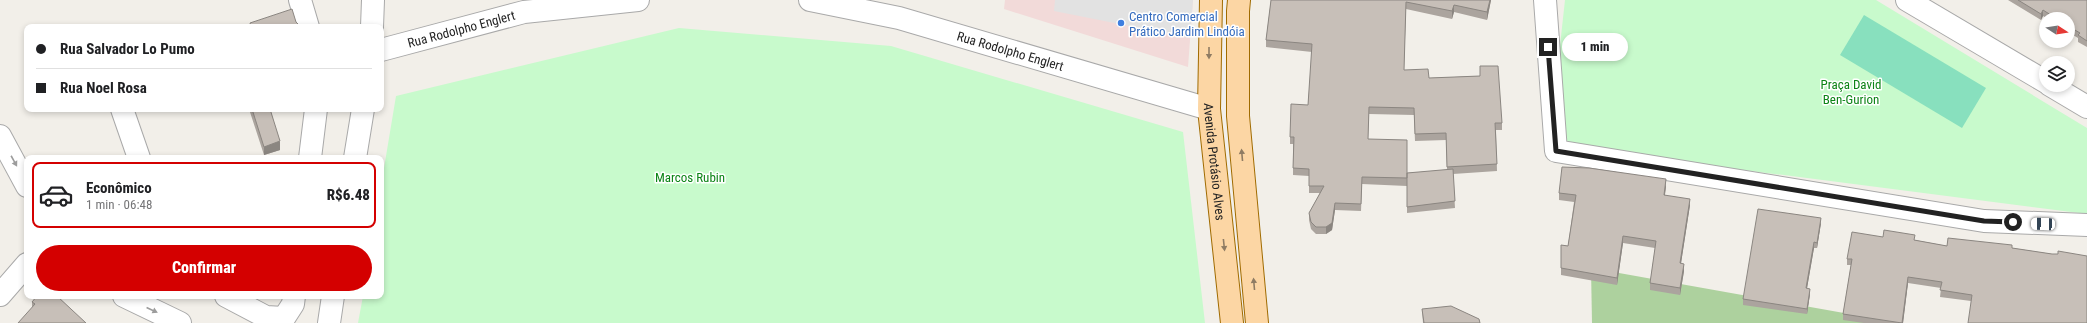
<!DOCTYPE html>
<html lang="pt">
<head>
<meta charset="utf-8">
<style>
  :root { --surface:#fff; --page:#f2f2f2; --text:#202124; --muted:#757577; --line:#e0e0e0; --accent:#d40000 }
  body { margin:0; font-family:"Roboto Condensed",sans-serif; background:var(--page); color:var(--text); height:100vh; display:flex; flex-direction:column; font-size:15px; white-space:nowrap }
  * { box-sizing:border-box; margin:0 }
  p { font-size:13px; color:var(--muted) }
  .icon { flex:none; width:22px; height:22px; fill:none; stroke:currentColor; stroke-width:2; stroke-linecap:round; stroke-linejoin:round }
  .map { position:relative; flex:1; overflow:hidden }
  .sheet { position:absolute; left:24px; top:155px; width:360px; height:144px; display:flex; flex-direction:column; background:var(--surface); border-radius:8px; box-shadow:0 2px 6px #0003 }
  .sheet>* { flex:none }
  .guide { position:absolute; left:24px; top:24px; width:360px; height:88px; border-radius:8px; box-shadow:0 2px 6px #0003; display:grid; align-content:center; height:88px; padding:0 12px; background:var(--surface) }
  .needle { width:26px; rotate:102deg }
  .tools { position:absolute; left:2039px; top:12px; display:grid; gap:8px }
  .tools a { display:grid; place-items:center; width:36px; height:36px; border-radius:50%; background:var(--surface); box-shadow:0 2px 6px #0003; font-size:20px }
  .end { position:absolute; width:18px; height:18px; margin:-9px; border:5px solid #222; background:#fff; box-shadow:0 0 0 2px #fff }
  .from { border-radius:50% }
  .bubble { position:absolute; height:28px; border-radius:14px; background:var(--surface); box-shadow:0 2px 6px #0003; font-size:13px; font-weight:800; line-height:28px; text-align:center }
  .car { position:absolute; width:12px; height:24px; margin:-12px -6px; border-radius:5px; box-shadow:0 0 3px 1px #0007; background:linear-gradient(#fff 24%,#345 0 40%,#fff 0 76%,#345 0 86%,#fff 0) }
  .guide b { display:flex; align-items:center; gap:14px; height:38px; font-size:15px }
  .guide b+b { border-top:1px solid var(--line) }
  .guide i { width:10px; height:10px; background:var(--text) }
  ul { padding:7px 0 0; list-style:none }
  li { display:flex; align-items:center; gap:12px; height:66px; margin:0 8px 6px; padding:0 4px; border:2px solid var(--line); border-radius:8px }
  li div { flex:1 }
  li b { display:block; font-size:15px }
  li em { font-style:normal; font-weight:800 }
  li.active { border-color:var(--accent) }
  li>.icon { width:36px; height:36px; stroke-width:1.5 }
  .action { display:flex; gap:8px; margin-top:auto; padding:8px 12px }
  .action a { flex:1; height:46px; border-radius:24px; background:var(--accent); color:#fff; font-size:16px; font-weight:800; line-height:46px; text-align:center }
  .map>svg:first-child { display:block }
  .commercial { fill:#f2dad9 }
  .forest { fill:#add19e }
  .park { fill:#c8facc }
  .pitch { fill:#88e0be }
  .parking { fill:#e2e2e2 }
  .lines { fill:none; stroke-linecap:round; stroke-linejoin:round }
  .minor-casing { stroke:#a9a9a9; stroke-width:24 }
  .major-casing { stroke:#a06b00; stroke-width:24 }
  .minor { stroke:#fff; stroke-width:22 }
  .major { stroke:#fcd6a4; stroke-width:22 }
  .wall { fill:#aba49e; fill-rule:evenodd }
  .shaded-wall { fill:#8b8681 }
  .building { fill:#c7bfb8; stroke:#8b8681 }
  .oneway { fill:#8f7c63 }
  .oneway2 { fill:#9c9c9c }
  .route { stroke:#222; stroke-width:5 }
  .shop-dot { fill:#3f7fe0; stroke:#fff; stroke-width:1.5 }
  .labels { text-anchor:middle; stroke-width:3; stroke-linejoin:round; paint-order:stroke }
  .shop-label { font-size:13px; fill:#366cbe; stroke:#fff; text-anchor:start }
  .street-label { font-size:13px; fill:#222; stroke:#fff }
  .park-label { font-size:13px; fill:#0c8416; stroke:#fff }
</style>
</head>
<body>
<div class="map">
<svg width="2087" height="323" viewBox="0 0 2087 323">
  <rect width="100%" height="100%" fill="#f2efe9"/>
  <!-- commercial -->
  <path class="commercial" d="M1005,0h188l-5,67 -184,-58z"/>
  <!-- forest -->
  <path class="forest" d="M1591,268l309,55h-308z"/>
  <!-- park -->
  <path class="park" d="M1565,0h311l211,128v86l-538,-69z
    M679,28l212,18 292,86 22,191h-847l5,-27h18v-110l15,-90z"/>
  <!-- pitch -->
  <path class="pitch" d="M1864,15l122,73 -24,40 -122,-73z"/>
  <!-- parking -->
  <path class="parking" d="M1055,0h138l-3,38 -136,-27z"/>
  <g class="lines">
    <defs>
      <g id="minor">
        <path d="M300,0l8,27"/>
        <path id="s1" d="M810,0l89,18 310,91"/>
        <path d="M1545,0l11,151 428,70 103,4"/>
        <path d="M1907,0l139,82"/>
        <path d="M372,27l1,-27"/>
        <path id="s2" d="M381,50l143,-38 114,-12"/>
        <path d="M2050,85l37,22"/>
        <path d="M122,109l17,49"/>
        <path d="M0,136l27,50"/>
        <path d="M310,158l6,-49"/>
        <path d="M355,158l8,-49"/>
        <path d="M0,295l27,-31"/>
        <path d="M124,296l56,27"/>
        <path d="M226,296l40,21 18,1 9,-14 1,-8"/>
        <path d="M329,323l4,-27"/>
      </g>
      <g id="major">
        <path id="s3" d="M1211,0l-2,109 23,214"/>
        <path d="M1239,0l-1,11v105l19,207"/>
      </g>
    </defs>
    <!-- minor casing -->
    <use href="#minor" class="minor-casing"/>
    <!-- major casing -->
    <use href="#major" class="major-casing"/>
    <!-- minor -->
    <use href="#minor" class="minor"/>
    <!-- major -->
    <use href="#major" class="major"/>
  </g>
  <!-- wall -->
  <path class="wall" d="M1271,0h220l-4,20 -33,-8 -2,7 -46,-10 -2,61 25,8 51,-2v-10l22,57v7h-6l1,41 -44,3 2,34 -48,5v-39v12l-45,-2 -1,27 -26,-1 -3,20 -6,4h-10l-5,-5 -2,-9v-7l11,-20h-11v-17l-16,-1v-31h-3v-7l18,-32 4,-53 -46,-5v-7zM1369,114l45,1 1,26 31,-1 1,30 -40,3 -39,-34z
    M2008,0h79v47l-9,-5v-4l-10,-6v-13h-20l-5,-3 -2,4z
    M249,109h21l10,41 -16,5z
    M1666,186l-1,9 25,10 -9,58 3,8 -4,24 -30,-5v-7l5,-35 -32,-5 -6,42 -56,-10v-30l7,1 6,-44 -15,-2v-7z
    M1821,223l-4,25h-3l-7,40 3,6 -3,20 -64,-9v-6z
    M1883,237l32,3 32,6 65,2 40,6 35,2 -116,45 -31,-4 1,-9 -33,-5 -5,40h-39l-21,-3v-6l8,-49h-4v-6z
    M32,302l54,21 -54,-15z
    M1422,309l58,14h-57z"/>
  <!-- shaded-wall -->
  <path class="shaded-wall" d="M1490,0h1l-4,20v-8z
    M1454,5v7l-2,7v-8z
    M2043,10v6l-2,4v-6z
    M280,141v9l-16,5v-8z
    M1666,179v7l-2,15v-6z
    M1690,199v6l-10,65v-7z
    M1335,203v7l-3,20 -6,4v-7z
    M1821,218v5l-4,25v-5z
    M1623,236v7l-6,42v-7z
    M1814,242v6l-8,46v-6z
    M1684,264v7l-4,24v-7z
    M1908,277v6l-5,40h-1z
    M1810,289v5l-3,20v-5z"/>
  <!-- building -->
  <path class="building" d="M1271,0h219l-3,12 -33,-7 -2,6 -46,-9 -2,68 24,-1 1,9 51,-2v-10h18l4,57h-7l2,41 -50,3 -1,-34 -31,1 -1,-26 -45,-1 -1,32 39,1v38l-45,-1 -1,27 -26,-1 -3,20 -6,4h-10l-5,-5 -2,-9 15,-27h-15v-17l-16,-1 1,-31h-4l1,-33 17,1 4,-61 -46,-4z
    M2018,0h69v41l-9,-6 2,-2 -12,-7v-7h-11l-14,-9 -2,4z
    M292,9l4,13 5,5h-50l-1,-4z
    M252,109h18l10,32 -16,6z
    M1562,167l27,1 77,11 -2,16 26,4 -10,64 4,1 -4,24 -30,-5 6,-42 -33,-5 -6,42 -56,-10v-23l7,1 8,-51 -17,-2z
    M1453,169l2,32 -48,6v-34z
    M1758,209l63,9 -4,25 -3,-1 -8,46 4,1 -3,20 -64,-10z
    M1884,230l31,5 -1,5 33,6 1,-8 64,7v3l40,6h6v-3l29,5v67h-119l4,-28 -32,-5 2,-8 -34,-5 -6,46 -59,-9 9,-55h-5l5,-27 31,5z
    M37,296h20l29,27h-68l17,-19 -3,-2z
    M1451,306l28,13 1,4h-56l-2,-14z"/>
  <!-- one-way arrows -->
  <defs><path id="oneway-solid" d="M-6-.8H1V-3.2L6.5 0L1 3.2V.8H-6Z"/></defs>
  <g class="oneway">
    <use href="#oneway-solid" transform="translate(1209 53) rotate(90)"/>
    <use href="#oneway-solid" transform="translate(1242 155) rotate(-95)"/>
    <use href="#oneway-solid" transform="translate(1224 245) rotate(84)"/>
    <use href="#oneway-solid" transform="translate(1254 284) rotate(-95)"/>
  </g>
  <g class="oneway2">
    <use href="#oneway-solid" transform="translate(14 161) rotate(61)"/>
    <use href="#oneway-solid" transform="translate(152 310) rotate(25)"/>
  </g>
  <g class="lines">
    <!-- route -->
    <path class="route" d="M1548,47l8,104 428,70 29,1"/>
  </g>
  <!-- markers -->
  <circle class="shop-dot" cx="1121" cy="23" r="4"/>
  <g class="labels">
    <!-- shop labels -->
    <g class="shop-label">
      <text x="1129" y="21">Centro Comercial<tspan x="1129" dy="15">Prático Jardim Lindóia</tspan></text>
    </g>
    <!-- street labels -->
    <g class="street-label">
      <text dy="5" stroke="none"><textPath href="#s2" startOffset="83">Rua Rodolpho Englert</textPath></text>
      <text dy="5" stroke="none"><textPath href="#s1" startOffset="207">Rua Rodolpho Englert</textPath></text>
      <text dy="5" stroke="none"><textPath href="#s3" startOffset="162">Avenida Protásio Alves</textPath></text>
    </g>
    <!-- park labels -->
    <g class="park-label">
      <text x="1851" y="89">Praça David<tspan x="1851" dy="15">Ben-Gurion</tspan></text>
      <text x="690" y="182">Marcos Rubin</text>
    </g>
  </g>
</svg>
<div class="tools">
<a><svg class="needle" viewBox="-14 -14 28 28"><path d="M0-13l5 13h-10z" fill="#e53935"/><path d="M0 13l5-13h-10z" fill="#757577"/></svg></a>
<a><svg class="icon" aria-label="layers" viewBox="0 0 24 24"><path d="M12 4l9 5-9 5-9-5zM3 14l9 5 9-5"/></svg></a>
</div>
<i class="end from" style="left:2013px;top:222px"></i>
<i class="end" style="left:1548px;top:47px"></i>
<div class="bubble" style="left:1562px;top:33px;width:66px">1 min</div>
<i class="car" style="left:2043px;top:224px;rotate:272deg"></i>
<div class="guide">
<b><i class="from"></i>Rua Salvador Lo Pumo</b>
<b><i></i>Rua Noel Rosa</b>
</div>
<section class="sheet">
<ul>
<li class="active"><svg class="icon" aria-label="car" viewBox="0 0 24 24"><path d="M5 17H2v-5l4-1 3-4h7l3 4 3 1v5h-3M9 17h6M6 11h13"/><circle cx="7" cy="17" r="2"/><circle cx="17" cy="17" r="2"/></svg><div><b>Econômico</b><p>1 min · 06:48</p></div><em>R$6.48</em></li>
</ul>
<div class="action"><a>Confirmar</a></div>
</section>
</div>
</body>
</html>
